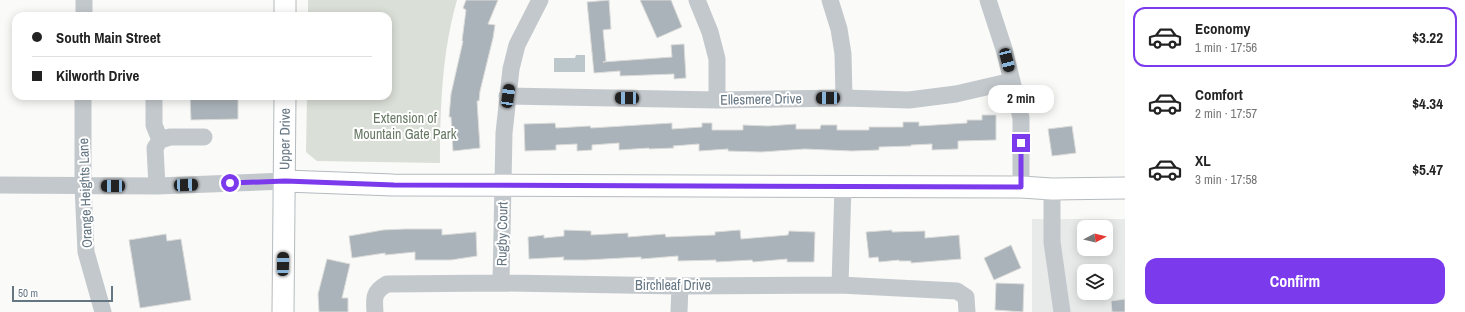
<!DOCTYPE html>
<html lang="en">
<head>
<meta charset="utf-8">
<style>
  :root { --surface:#fff; --page:#f2f2f2; --text:#222; --muted:#767676; --line:#e0e0e0; --accent:#7c3aed }
  body { margin:0; font-family:"Archivo Narrow",sans-serif; background:var(--page); color:var(--text); height:100vh; display:flex; flex-direction:column; font-size:15px; white-space:nowrap }
  * { box-sizing:border-box; margin:0 }
  p { font-size:13px; color:var(--muted) }
  .icon { flex:none; width:22px; height:22px; fill:none; stroke:currentColor; stroke-width:2; stroke-linecap:round; stroke-linejoin:round }
  .map { position:relative; flex:1; overflow:hidden }
  .panel { display:flex; flex-direction:column; background:var(--surface); width:340px }
  .panel>* { flex:none }
  .hud { position:absolute; left:12px; top:12px; width:380px; height:88px; border-radius:12px; box-shadow:0 2px 10px #0003; display:grid; align-content:center; height:88px; padding:0 20px; background:var(--surface) }
  .needle { width:26px; rotate:83deg }
  .fabs { position:absolute; left:1077px; top:220px; display:grid; gap:8px }
  .fabs a { display:grid; place-items:center; width:36px; height:36px; border-radius:8px; background:var(--surface); box-shadow:0 2px 10px #0003; font-size:20px }
  .scale { position:absolute; left:12px; bottom:10px; width:101px; box-sizing:border-box; padding-left:4px; border:2px solid #657683; border-top:0; font-size:11px; line-height:14px; white-space:nowrap; color:#657683; -webkit-text-stroke:3px #fff; paint-order:stroke }
  .end { position:absolute; width:18px; height:18px; margin:-9px; border:5px solid #7c3aed; background:#fff; box-shadow:0 0 0 2px #fff }
  .from { border-radius:50% }
  .bubble { position:absolute; height:28px; border-radius:12px; background:var(--surface); box-shadow:0 2px 10px #0003; font-size:13px; font-weight:700; line-height:28px; text-align:center }
  .car { position:absolute; width:12px; height:24px; margin:-12px -6px; border-radius:5px; box-shadow:0 0 3px 1px #0007; background:linear-gradient(#222 24%,#8ab4d8 0 40%,#222 0 76%,#8ab4d8 0 86%,#222 0) }
  .hud b { display:flex; align-items:center; gap:14px; height:38px; font-size:15px }
  .hud b+b { border-top:1px solid var(--line) }
  .hud i { width:10px; height:10px; background:var(--text) }
  ul { padding:7px 0 0; list-style:none }
  li { display:flex; align-items:center; gap:12px; height:60px; margin:0 8px 6px; padding:0 12px; border:2px solid transparent; border-radius:12px }
  li div { flex:1 }
  li b { display:block; font-size:15px }
  li em { font-style:normal; font-weight:700 }
  li.active { border-color:var(--accent) }
  li>.icon { width:36px; height:36px; stroke-width:1.5 }
  .primary-button { display:flex; gap:8px; margin-top:auto; padding:8px 20px }
  .primary-button a { flex:1; height:46px; border-radius:12px; background:var(--accent); color:#fff; font-size:16px; font-weight:700; line-height:46px; text-align:center }
  main { display:flex; flex:1; min-height:0 }
  .map>svg:first-child { display:block }
  .built { fill:#e8e9e9; fill-rule:evenodd }
  .green { fill:#dadfd7 }
  .water { fill:#bbc7cb }
  .building { fill:#aab3b9; stroke:#dcdcda }
  .lines { fill:none; stroke-linecap:round; stroke-linejoin:round }
  .major-casing { stroke:#b5babe; stroke-width:23 }
  .minor { stroke:#c3c8cc; stroke-width:17 }
  .major { stroke:#fff; stroke-width:21 }
  .route { stroke:#7c3aed; stroke-width:5 }
  .labels { text-anchor:middle; stroke-width:4; stroke-linejoin:round; paint-order:stroke }
  .street-label { font-size:14px; fill:#657683; stroke:#fff }
  .park-label { font-size:14px; fill:#687a64; stroke:#fff }
</style>
</head>
<body>
<main>
<div class="map">
<svg width="1125" height="312" viewBox="0 0 1125 312">
  <rect width="100%" height="100%" fill="#fafaf8"/>
  <!-- built -->
  <path class="built" d="M1032,219h93v93h-93zM1084,227h22v22h-22zM1084,271h22v22h-22z"/>
  <!-- green -->
  <path class="green" d="M308,0h149c-15,52 -17,108 -17,163l-123,-2 -11,-9 1,-56h81v-80h-80z"/>
  <!-- water -->
  <path class="water" d="M576,55h9v17h-31v-14h21z"/>
  <!-- building -->
  <path class="building" d="M466,0h32l-10,24 7,1 -2,13 -13,53 -1,10h-2l3,47 -27,3 -2,-34h-2l2,-23 12,-53h-1l4,-31 -3,-2z
    M609,0l2,29 -8,1 3,31 -3,1 69,-5 -1,-12 13,-1 2,34 -12,1v-5l-54,2v-5l-26,2 -7,-71z
    M640,0h31l11,27 -25,11z
    M190,96h48v23l-47,1z
    M982,115h14v25l-38,1v8l-26,1v-6l-21,1v1l-32,1v3l-27,1 -47,-2 -44,3 -33,-1v-2l-29,2v-7l-26,2 1,2 -25,1v-1l-30,2v-7l-27,2v5l-15,1v-7l-21,1v5l-31,1 -1,-27 31,-1 1,5 34,-2 1,2 81,-5v6l30,-2v-4h10v7h31v-5l25,1 28,-2v5h24l1,-4h16v5h32v-3h34v-5h16v4l48,-3v-3h15z
    M1072,126l4,27 -24,3 -4,-27z
    M405,229h37v6l34,-3 1,24 -26,4h-36v-8l-30,3v-2l-33,5 -3,-22 34,-6z
    M564,230l27,1v4l37,-2v4l37,-3 1,3 49,-2v-3l25,-2 1,9 47,-4 1,-4 26,1 -1,30h-27v-3l-34,3 -1,-2 -36,2v-2l-38,1v-5l-37,3v-2l-55,3h-23l1,-3 -35,2 -1,-22 16,-2v3l20,-2z
    M892,230v2l33,-1v7l34,-3 2,24 -50,4v-2h-12v-1l-20,2 -1,-5 -9,1 -3,-26z
    M166,234l1,7 14,-2 10,61 -51,8 -11,-68z
    M1011,245l10,23 -27,12 -10,-22z
    M327,259l23,5 -8,34h6v14h-29l-1,-18z
    M996,283l28,1 -1,28 -28,-2z
    M1125,299v13h-13l-1,-11z"/>
  <g class="lines">
    <defs>
      <g id="major">
        <path d="M285,16v-16"/>
        <path d="M285,181l108,4 628,2 31,2 73,-1"/>
        <path id="s1" d="M283,312l2,-216"/>
      </g>
    </defs>
    <!-- major casing -->
    <use href="#major" class="major-casing"/>
    <!-- minor -->
    <path class="minor" d="M697,0l13,32 7,27v41
      M830,0l9,29 4,25 1,44
      M988,0l16,49 17,69v69
      M84,16v-16
      M83,96v90l3,66 17,60
      M154,96v29l6,15
      M507,96l210,4 127,-2 65,2 47,-6 56,-13
      M0,185l157,1 128,-5
      M157,186l-2,-38 5,-8 10,-3h34
      M1052,189v53l10,70
      M501,283l3,-150 7,-64 6,-24 23,-45
      M840,285l3,-99
      M375,312c-1,-14 -2,-20 12,-28l114,-1 179,3 160,-1 117,6 9,6 1,15
      M679,312l1,-26"/>
    <!-- major -->
    <use href="#major" class="major"/>
  </g>
  <g class="lines">
    <!-- route -->
    <path class="route" d="M230,183l55,-2 109,4 627,2v-44"/>
  </g>
  <g class="labels">
    <!-- street labels -->
    <g class="street-label">
      <text transform="translate(761 99) rotate(-1)" y="5">Ellesmere Drive</text>
      <text dy="5" stroke="none"><textPath href="#s1" startOffset="173">Upper Drive</textPath></text>
      <text transform="translate(85 193) rotate(-92)" y="5">Orange Heights Lane</text>
      <text transform="translate(502 234) rotate(-89)" y="5">Rugby Court</text>
      <text x="673" y="290">Birchleaf Drive</text>
    </g>
    <!-- park labels -->
    <g class="park-label">
      <text x="405" y="123">Extension of<tspan x="405" dy="16">Mountain Gate Park</tspan></text>
    </g>
  </g>
</svg>
<div class="fabs">
<a><svg class="needle" viewBox="-14 -14 28 28"><path d="M0-13l5 13h-10z" fill="#e53935"/><path d="M0 13l5-13h-10z" fill="#767676"/></svg></a>
<a><svg class="icon" aria-label="layers" viewBox="0 0 24 24"><path d="M12 4l9 5-9 5-9-5zM3 14l9 5 9-5"/></svg></a>
</div>
<div class="scale">50 m</div>
<i class="end from" style="left:230px;top:183px"></i>
<i class="end" style="left:1021px;top:143px"></i>
<div class="bubble" style="left:988px;top:85px;width:66px">2 min</div>
<i class="car" style="left:1007px;top:60px;rotate:166deg"></i>
<i class="car" style="left:508px;top:96px;rotate:8deg"></i>
<i class="car" style="left:627px;top:98px;rotate:271deg"></i>
<i class="car" style="left:828px;top:98px;rotate:269deg"></i>
<i class="car" style="left:186px;top:185px;rotate:88deg"></i>
<i class="car" style="left:113px;top:186px;rotate:270deg"></i>
<i class="car" style="left:283px;top:264px;rotate:1deg"></i>
<div class="hud">
<b><i class="from"></i>South Main Street</b>
<b><i></i>Kilworth Drive</b>
</div>
</div>
<section class="panel">
<ul>
<li class="active"><svg class="icon" aria-label="car" viewBox="0 0 24 24"><path d="M5 17H2v-5l4-1 3-4h7l3 4 3 1v5h-3M9 17h6M6 11h13"/><circle cx="7" cy="17" r="2"/><circle cx="17" cy="17" r="2"/></svg><div><b>Economy</b><p>1 min · 17:56</p></div><em>$3.22</em></li>
<li><svg class="icon" aria-label="car" viewBox="0 0 24 24"><path d="M5 17H2v-5l4-1 3-4h7l3 4 3 1v5h-3M9 17h6M6 11h13"/><circle cx="7" cy="17" r="2"/><circle cx="17" cy="17" r="2"/></svg><div><b>Comfort</b><p>2 min · 17:57</p></div><em>$4.34</em></li>
<li><svg class="icon" aria-label="car" viewBox="0 0 24 24"><path d="M5 17H2v-5l4-1 3-4h7l3 4 3 1v5h-3M9 17h6M6 11h13"/><circle cx="7" cy="17" r="2"/><circle cx="17" cy="17" r="2"/></svg><div><b>XL</b><p>3 min · 17:58</p></div><em>$5.47</em></li>
</ul>
<div class="primary-button"><a>Confirm</a></div>
</section>
</main>
</body>
</html>
